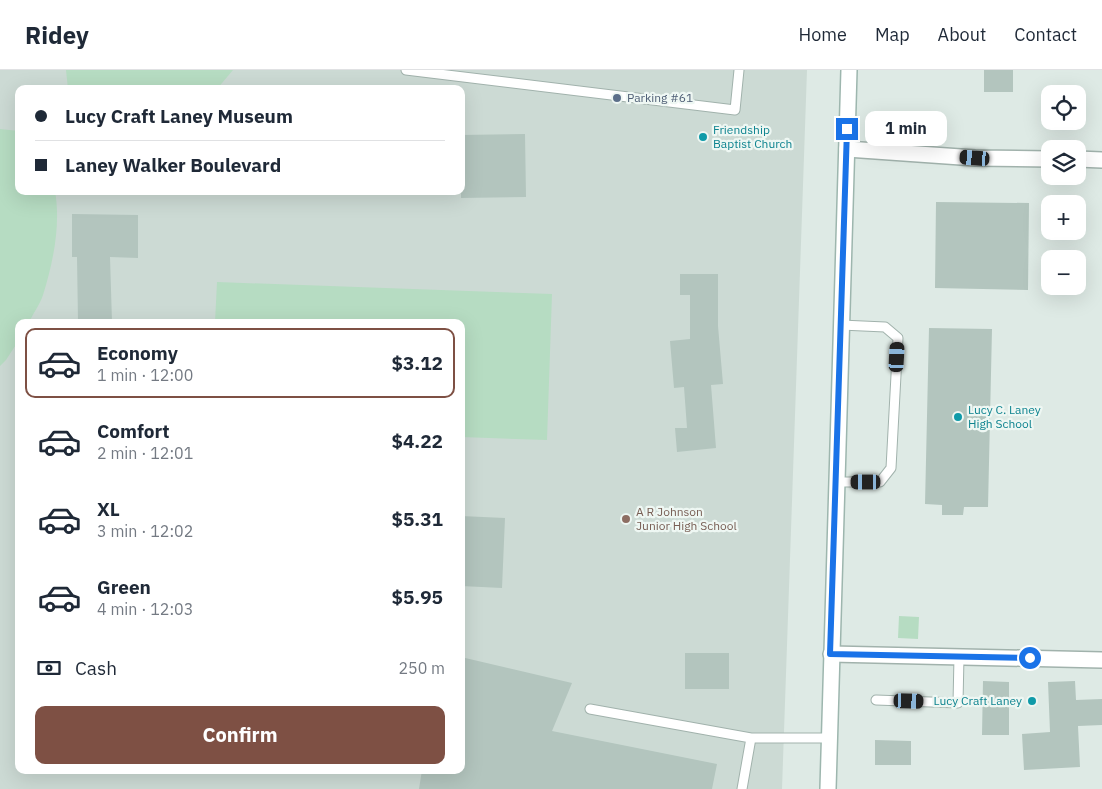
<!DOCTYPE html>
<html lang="en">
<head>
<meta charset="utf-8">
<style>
  :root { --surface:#fff; --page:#f6f6f7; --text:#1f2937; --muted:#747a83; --line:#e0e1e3; --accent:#7e5044 }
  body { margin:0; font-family:"IBM Plex Sans",sans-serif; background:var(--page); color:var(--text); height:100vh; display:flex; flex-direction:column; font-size:19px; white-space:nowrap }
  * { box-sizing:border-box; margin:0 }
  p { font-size:16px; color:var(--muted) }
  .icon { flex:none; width:28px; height:28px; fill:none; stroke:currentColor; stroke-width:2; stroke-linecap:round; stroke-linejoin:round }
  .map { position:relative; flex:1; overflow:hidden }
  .side { position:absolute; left:15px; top:249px; width:450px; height:455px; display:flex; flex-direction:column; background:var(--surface); border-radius:10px; box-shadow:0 5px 20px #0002 }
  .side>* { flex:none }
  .hud { position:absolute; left:15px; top:15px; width:450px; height:110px; border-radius:10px; box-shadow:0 5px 20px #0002; display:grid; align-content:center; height:110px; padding:0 20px; background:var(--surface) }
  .controls { position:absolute; left:1041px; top:15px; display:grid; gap:10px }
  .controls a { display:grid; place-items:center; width:45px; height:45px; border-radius:10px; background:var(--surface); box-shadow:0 5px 20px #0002; font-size:25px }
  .end { position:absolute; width:22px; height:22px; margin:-11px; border:6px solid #1a73e8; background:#fff; box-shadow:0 0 0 2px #fff }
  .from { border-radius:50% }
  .bubble { position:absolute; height:35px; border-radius:10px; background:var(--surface); box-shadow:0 5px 20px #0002; font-size:16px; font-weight:800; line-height:35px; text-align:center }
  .car { position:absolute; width:15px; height:30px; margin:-15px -8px; border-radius:6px; box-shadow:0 0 4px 1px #0007; background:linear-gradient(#222 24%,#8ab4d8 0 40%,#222 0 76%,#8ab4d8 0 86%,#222 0) }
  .hud b { display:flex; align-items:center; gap:18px; height:48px; font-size:19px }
  .hud b+b { border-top:1px solid var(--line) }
  .hud i { width:12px; height:12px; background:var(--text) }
  ul { padding:9px 0 0; list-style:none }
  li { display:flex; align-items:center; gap:15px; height:70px; margin:0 10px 8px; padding:0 10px; border:2px solid transparent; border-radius:10px }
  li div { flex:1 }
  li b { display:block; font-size:19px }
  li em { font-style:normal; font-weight:800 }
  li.on { border-color:var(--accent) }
  li>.icon { width:45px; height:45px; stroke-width:1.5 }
  .pay { display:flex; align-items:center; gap:12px; height:55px; padding:0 20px; font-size:19px }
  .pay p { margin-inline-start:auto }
  .action { display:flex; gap:10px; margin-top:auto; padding:10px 20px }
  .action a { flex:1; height:58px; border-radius:10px; background:var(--accent); color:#fff; font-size:20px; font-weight:800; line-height:58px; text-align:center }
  header { display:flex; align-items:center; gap:30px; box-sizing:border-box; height:70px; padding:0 25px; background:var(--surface); border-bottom:1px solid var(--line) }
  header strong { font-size:24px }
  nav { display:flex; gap:28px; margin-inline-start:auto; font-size:18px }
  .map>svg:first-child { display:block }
  .built { fill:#ccdad4; fill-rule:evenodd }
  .green { fill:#b6dcc2 }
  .building { fill:#b3c5be }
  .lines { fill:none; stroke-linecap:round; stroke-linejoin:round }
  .service-casing { stroke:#a1b2ac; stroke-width:11 }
  .minor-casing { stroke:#a1b2ac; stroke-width:18 }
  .secondary-casing { stroke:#9db6ae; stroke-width:18 }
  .service { stroke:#fff; stroke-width:9 }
  .minor { stroke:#fff; stroke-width:15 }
  .secondary { stroke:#fff; stroke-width:15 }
  .route { stroke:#1a73e8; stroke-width:6 }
  .service-dot { fill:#5c6f8a; stroke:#eef7f3; stroke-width:2 }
  .culture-dot { fill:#0f9aa8; stroke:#eef7f3; stroke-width:2 }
  .education-dot { fill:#8d6e63; stroke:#eef7f3; stroke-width:2 }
  .labels { text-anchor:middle; stroke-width:4.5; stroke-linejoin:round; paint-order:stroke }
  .service-label { font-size:12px; fill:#4e5e75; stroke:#eef7f3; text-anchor:start }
  .culture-label { font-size:12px; fill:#0d838f; stroke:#eef7f3; text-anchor:start }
  .education-label { font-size:12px; fill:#785e54; stroke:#eef7f3; text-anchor:start }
</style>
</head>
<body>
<header>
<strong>Ridey</strong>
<nav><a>Home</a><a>Map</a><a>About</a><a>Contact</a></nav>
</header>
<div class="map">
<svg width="1102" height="719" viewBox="0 0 1102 719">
  <rect width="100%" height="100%" fill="#deeae5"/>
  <!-- built -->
  <path class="built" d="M0,0h807l-25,719h-782zM19,19h442v102h-442zM19,252h442v448h-442z"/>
  <!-- green -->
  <path class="green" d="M66,0h167l-16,19h-149z
    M0,59l19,2v60h36c6,34 -2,72 -12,104 -3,9 -10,19 -14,27h-10v18l-13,20 -6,6z
    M217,212l335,12 -5,146 -86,-3v-115h-246z
    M899,546l20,1 -1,22 -20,-1z"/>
  <!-- building -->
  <path class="building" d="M984,0h29v22h-29z
    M525,64l1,63 -65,1v-63z
    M936,132l93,1 -1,87 -93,-2z
    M72,144l66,1v43l-28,-1 2,65h-34l-1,-65h-5z
    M680,204h38v52l5,58 -12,1 5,63 -39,4 -2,-24h12l-3,-41 -10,1 -4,-47 20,-2v-44h-10z
    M929,258l63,1 -4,178h-24l-1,8h-21v-10l-17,-1z
    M461,446l44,2 -3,70 -41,-2z
    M685,583h44v36h-44z
    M461,587l111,26 -20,48 165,33 -5,25h-293l3,-19h39z
    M983,611l26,1v53h-27z
    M1075,611l1,19 26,-1v26l-24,1 2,41 -56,3 -2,-36 28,-2 -2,-50z
    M875,670l36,1v24h-36z"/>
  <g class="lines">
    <defs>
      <path id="service" d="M406,0l329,40 4,-40
        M837,412h43l11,-14 7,-130 -13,-11 -44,-2
        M876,630l82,3 1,-46
        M590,639l161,29h78
        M742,719l9,-51"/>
      <path id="minor" d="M847,79l128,9 75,1
        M1078,89l24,1
        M831,584l271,6"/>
      <path id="secondary" d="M828,719l21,-719"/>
    </defs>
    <!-- service casing -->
    <use href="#service" class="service-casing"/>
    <!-- minor casing -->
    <use href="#minor" class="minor-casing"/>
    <!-- secondary casing -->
    <use href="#secondary" class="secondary-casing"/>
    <!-- service -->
    <use href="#service" class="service"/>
    <!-- minor -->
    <use href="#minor" class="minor"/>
    <!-- secondary -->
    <use href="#secondary" class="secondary"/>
  </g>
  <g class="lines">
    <!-- route -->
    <path class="route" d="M847,59l-17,525 200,4"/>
  </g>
  <!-- markers -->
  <circle class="service-dot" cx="617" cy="28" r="5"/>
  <g class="culture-dot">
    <circle cx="703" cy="67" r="5"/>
    <circle cx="958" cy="347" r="5"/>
    <circle cx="1032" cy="631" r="5"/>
  </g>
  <circle class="education-dot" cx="626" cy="449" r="5"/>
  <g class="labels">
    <!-- service labels -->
    <g class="service-label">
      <text x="627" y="32">Parking #61</text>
    </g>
    <!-- culture labels -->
    <g class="culture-label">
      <text x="713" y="64">Friendship<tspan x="713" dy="14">Baptist Church</tspan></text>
      <text x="968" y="344">Lucy C. Laney<tspan x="968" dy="14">High School</tspan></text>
      <text x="1022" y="635" text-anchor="end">Lucy Craft Laney</text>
    </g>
    <!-- education labels -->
    <g class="education-label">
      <text x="636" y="446">A R Johnson<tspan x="636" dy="14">Junior High School</tspan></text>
    </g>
  </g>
</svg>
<div class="controls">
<a><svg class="icon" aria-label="locate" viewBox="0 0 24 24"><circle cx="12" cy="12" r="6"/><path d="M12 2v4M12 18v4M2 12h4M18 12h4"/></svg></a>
<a><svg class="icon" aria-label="layers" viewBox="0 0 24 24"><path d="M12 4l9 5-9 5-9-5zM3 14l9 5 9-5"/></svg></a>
<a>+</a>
<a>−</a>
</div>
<i class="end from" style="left:1030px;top:588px"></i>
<i class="end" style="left:847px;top:59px"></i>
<div class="bubble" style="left:865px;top:41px;width:82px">1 min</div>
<i class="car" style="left:975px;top:88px;rotate:274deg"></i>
<i class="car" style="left:897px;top:287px;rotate:3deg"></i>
<i class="car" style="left:866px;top:412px;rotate:270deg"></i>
<i class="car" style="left:909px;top:631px;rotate:92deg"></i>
<div class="hud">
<b><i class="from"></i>Lucy Craft Laney Museum</b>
<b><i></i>Laney Walker Boulevard</b>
</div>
<section class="side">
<ul>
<li class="on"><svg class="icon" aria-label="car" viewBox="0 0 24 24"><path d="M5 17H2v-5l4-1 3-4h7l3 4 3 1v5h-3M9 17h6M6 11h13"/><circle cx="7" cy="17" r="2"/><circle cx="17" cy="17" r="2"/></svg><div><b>Economy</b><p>1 min · 12:00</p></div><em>$3.12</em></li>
<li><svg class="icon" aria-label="car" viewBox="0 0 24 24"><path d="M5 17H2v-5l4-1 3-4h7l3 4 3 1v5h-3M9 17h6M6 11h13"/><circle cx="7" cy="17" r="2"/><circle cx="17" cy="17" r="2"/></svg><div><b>Comfort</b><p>2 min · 12:01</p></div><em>$4.22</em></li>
<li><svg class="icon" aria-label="car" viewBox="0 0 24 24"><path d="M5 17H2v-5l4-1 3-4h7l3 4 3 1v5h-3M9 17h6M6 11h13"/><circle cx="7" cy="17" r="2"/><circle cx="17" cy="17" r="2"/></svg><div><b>XL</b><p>3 min · 12:02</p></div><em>$5.31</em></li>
<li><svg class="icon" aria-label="car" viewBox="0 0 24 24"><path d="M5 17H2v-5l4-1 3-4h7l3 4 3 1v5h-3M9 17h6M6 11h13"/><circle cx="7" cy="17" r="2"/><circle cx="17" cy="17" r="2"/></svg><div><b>Green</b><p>4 min · 12:03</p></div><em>$5.95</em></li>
</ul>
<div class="pay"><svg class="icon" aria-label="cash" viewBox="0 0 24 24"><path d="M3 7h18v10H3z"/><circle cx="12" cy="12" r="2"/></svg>Cash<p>250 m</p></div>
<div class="action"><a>Confirm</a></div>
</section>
</div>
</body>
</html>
